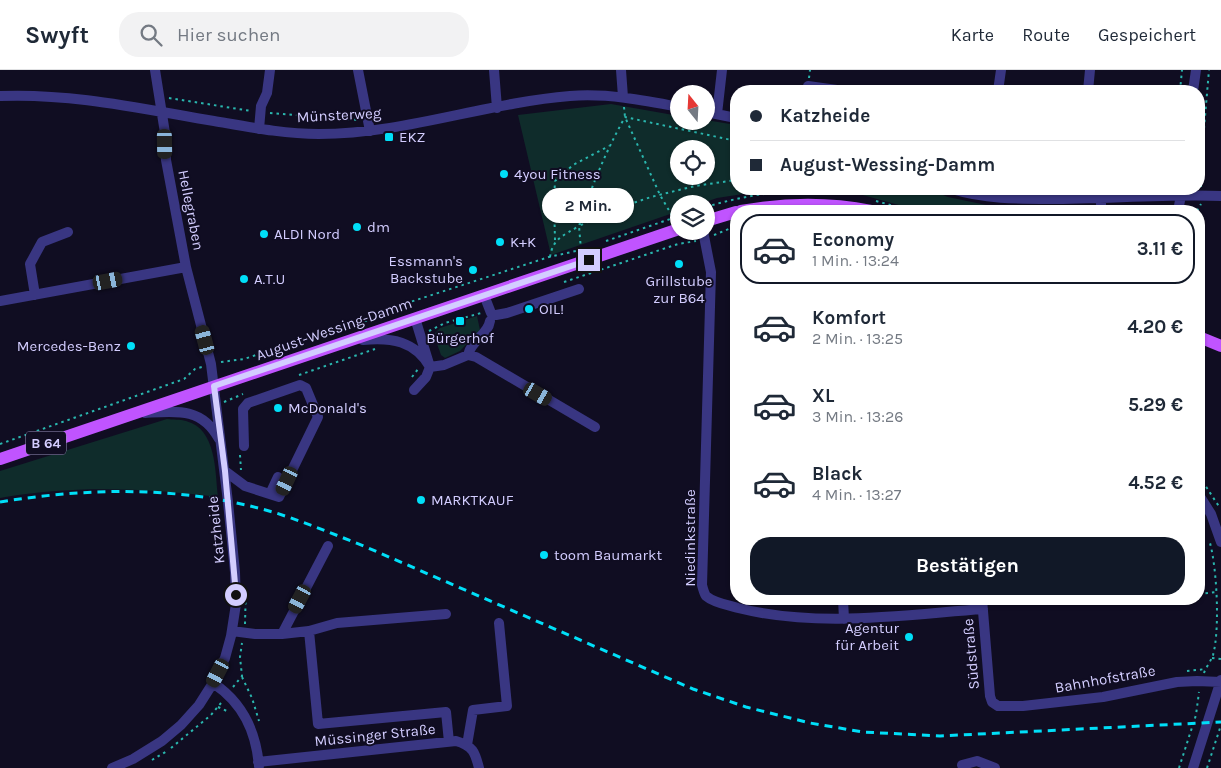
<!DOCTYPE html>
<html lang="de">
<head>
<meta charset="utf-8">
<style>
  :root { --surface:#fff; --page:#f2f2f3; --text:#1f2937; --muted:#747a83; --line:#e0e1e3; --accent:#111827 }
  body { margin:0; font-family:Karla,sans-serif; background:var(--page); color:var(--text); height:100vh; display:flex; flex-direction:column; font-size:19px; white-space:nowrap }
  * { box-sizing:border-box; margin:0 }
  p { font-size:16px; color:var(--muted) }
  .icon { flex:none; width:28px; height:28px; fill:none; stroke:currentColor; stroke-width:2; stroke-linecap:round; stroke-linejoin:round }
  .map { position:relative; flex:1; overflow:hidden }
  .side { position:absolute; left:730px; top:135px; width:475px; height:400px; display:flex; flex-direction:column; background:var(--surface); border-radius:20px; box-shadow:0 1px 4px #0004 }
  .side>* { flex:none }
  .top-card { position:absolute; left:730px; top:15px; width:475px; height:110px; border-radius:20px; box-shadow:0 1px 4px #0004; display:grid; align-content:center; height:110px; padding:0 20px; background:var(--surface) }
  .needle { width:32px; rotate:342deg }
  .controls { position:absolute; left:670px; top:15px; display:grid; gap:10px }
  .controls a { display:grid; place-items:center; width:45px; height:45px; border-radius:50%; background:var(--surface); box-shadow:0 1px 4px #0004; font-size:25px }
  .end { position:absolute; width:22px; height:22px; margin:-11px; border:6px solid #d3cdff; background:#111; box-shadow:0 0 0 2px #111 }
  .from { border-radius:50% }
  .bubble { position:absolute; height:35px; border-radius:18px; background:var(--surface); box-shadow:0 1px 4px #0004; font-size:16px; font-weight:700; line-height:35px; text-align:center }
  .car { position:absolute; width:15px; height:30px; margin:-15px -8px; border-radius:6px; box-shadow:0 0 4px 1px #0007; background:linear-gradient(#222 24%,#8ab4d8 0 40%,#222 0 76%,#8ab4d8 0 86%,#222 0) }
  .top-card b { display:flex; align-items:center; gap:18px; height:48px; font-size:19px }
  .top-card b+b { border-top:1px solid var(--line) }
  .top-card i { width:12px; height:12px; background:var(--text) }
  ul { padding:9px 0 0; list-style:none }
  li { display:flex; align-items:center; gap:15px; height:70px; margin:0 10px 8px; padding:0 10px; border:2px solid transparent; border-radius:20px }
  li div { flex:1 }
  li b { display:block; font-size:19px }
  li em { font-style:normal; font-weight:700 }
  li.active { border-color:var(--accent) }
  li>.icon { width:45px; height:45px; stroke-width:1.5 }
  .action { display:flex; gap:10px; margin-top:auto; padding:10px 20px }
  .action a { flex:1; height:58px; border-radius:20px; background:var(--accent); color:#fff; font-size:20px; font-weight:700; line-height:58px; text-align:center }
  header { display:flex; align-items:center; gap:30px; box-sizing:border-box; height:70px; padding:0 25px; background:var(--surface); border-bottom:1px solid var(--line) }
  header strong { font-size:24px }
  nav { display:flex; gap:28px; margin-inline-start:auto; font-size:18px }
  .search { width:350px; height:45px; background:var(--page); display:flex; align-items:center; gap:12px; box-sizing:border-box; padding:0 18px; border-radius:20px; color:var(--muted); font-size:19px }
  .map>svg:first-child { display:block }
  .green { fill:#0f2c2b; fill-rule:evenodd }
  .lines { fill:none; stroke-linecap:round; stroke-linejoin:round }
  .path { stroke:#2ab6ae; stroke-width:2; stroke-dasharray:2.5 4; stroke-linecap:butt }
  .minor { stroke:#393682; stroke-width:10 }
  .major { stroke:#c054ff; stroke-width:12 }
  .rail { stroke:#00dff8; stroke-width:3; stroke-dasharray:8 6; stroke-linecap:butt }
  .route { stroke:#d3cdff; stroke-width:6 }
  .poi-dot { fill:#00dff8; stroke:#100d22; stroke-width:2 }
  .labels { text-anchor:middle; stroke-width:4; stroke-linejoin:round; paint-order:stroke }
  .shield { fill:#100d22; stroke:#9893bd; stroke-width:1 }
  .shield-label { font-size:14px; font-weight:bold; fill:#d3cdff }
  .street-label { font-size:15px; fill:#d3cdff; stroke:#100d22 }
  .poi-label { font-size:15px; fill:#d3cdff; stroke:#100d22; text-anchor:start }
</style>
</head>
<body>
<header>
<strong>Swyft</strong>
<div class="search"><svg class="icon" aria-label="search" viewBox="0 0 24 24"><circle cx="10" cy="10" r="6"/><path d="M15 15l6 6"/></svg>Hier suchen</div>
<nav><a>Karte</a><a>Route</a><a>Gespeichert</a></nav>
</header>
<div class="map">
<svg width="1221" height="698" viewBox="0 0 1221 698">
  <rect width="100%" height="100%" fill="#100d22"/>
  <!-- green -->
  <path class="green" d="M611,34l68,12v5l27,-1 30,5v64h39l-58,9 -17,6h-21v7l-128,44 -33,-140zM679,79h27v27h-27z
    M820,119h109l19,8 43,9 -1,5h-70l-68,-19z
    M477,246l3,14 -20,21 -15,7 -4,-3 -6,-17v-5l5,-5z
    M167,349c6,1 13,0 19,2 31,8 29,51 32,76 -72,-9 -146,-12 -218,1v-27z"/>
  <g class="lines">
    <!-- path -->
    <path class="path" d="M809,8l1,-8
      M1180,21l2,-21
      M169,28l82,13
      M624,37l1,10 35,78 14,24
      M270,43l88,7
      M1201,117v-23l8,-94
      M846,119v6
      M876,131l36,10
      M706,137c36,-11 75,-18 113,-14
      M1155,141l1,-5
      M1197,141l4,-7
      M714,165l22,-9
      M555,170l-1,-38 1,-21 18,-16 36,-19
      M606,171l73,-25
      M581,180l-2,-24 36,-17 36,-12 44,-11 41,-6
      M550,187c3,-19 13,-21 29,-31 12,-39 26,-73 46,-109l111,24
      M564,212l114,-38 18,-3
      M429,261l16,-8 36,-10
      M221,292l23,-3 70,-23 25,-6 59,-20 9,-7 142,-46 27,-6
      M299,305l76,-26
      M412,307l6,-8
      M224,332l19,-8
      M0,374l184,-65 11,-10 7,-2
      M240,385l1,15
      M1199,406l21,32
      M1199,445l4,9
      M1199,524l17,-2
      M245,554l1,-38
      M1212,588l9,1
      M1187,601l19,-2
      M1204,603c2,-6 7,-12 9,-18 7,-25 4,-86 -3,-112
      M242,607l10,21 7,23
      M233,617l9,-11 -2,-19 2,-14
      M218,637l11,5
      M171,678l40,-33 10,-12
      M152,690l15,-9
      M1179,698l17,-53 3,-23
      M1207,698l14,-43"/>
    <!-- minor -->
    <path class="minor" d="M358,0l12,61
      M494,0l3,38
      M621,0l2,27
      M807,21l1,-5 36,5
      M998,21l3,-21
      M1088,21l2,-21
      M1193,21l3,-21
      M0,26c73,-3 142,13 214,25 35,6 70,13 105,13 85,0 166,-31 251,-38 36,-3 73,4 109,11
      M706,42l30,6
      M717,44l5,-44
      M259,59l2,-23 6,-13 3,-23
      M952,119c32,10 65,10 98,10 57,0 114,-5 171,-3
      M1101,128v13
      M1178,141l4,-21
      M703,161l8,41 -9,313c1,4 2,8 4,11 8,7 22,9 32,12 80,20 164,7 245,1
      M35,225l-5,-31 12,-22 26,-10
      M484,225l7,18 5,2 11,-2 72,-24
      M0,231l186,-34
      M363,270c28,-3 52,1 67,27
      M468,285l8,2 119,70
      M430,297l14,-2 24,-10c3,-15 20,-20 22,-34
      M414,320l12,-13 4,-10 -15,-49
      M145,343c31,-2 57,-6 74,26
      M225,401l20,15 34,11 39,-80 -12,-29 -6,-3 -52,18 -5,6 1,37
      M270,424l8,-17
      M1199,425l12,19 10,28
      M843,529l1,20
      M982,529l8,97 2,6 6,4h25l80,-9 74,-15 20,-1 24,1
      M232,561l23,3h27l46,-88
      M309,561l9,93 128,-12 3,30
      M282,564l27,-3 28,-8 109,-9
      M213,613c30,20 43,48 46,83
      M467,675l6,-35 34,-4 -8,-83
      M258,692l198,-21c17,5 19,11 23,27
      M962,695l15,-4 18,7
      M112,698l21,-9 29,-18 19,-16 18,-20 14,-22 12,-25 6,-22 5,-32 -1,-32 -7,-70 -17,-138 -25,-97 -20,-107 -1,-27 -10,-63
      M1193,698l28,-88"/>
    <!-- major -->
    <path class="major" d="M741,141c44,-8 86,-9 130,0
      M706,151l30,-9
      M1199,267l22,9
      M0,389l679,-230"/>
    <!-- rail -->
    <path class="rail" d="M0,432c92,-15 186,-16 276,11 31,10 60,22 90,34l327,142 53,18 64,16 53,9 77,4 281,-14"/>
  </g>
  <g class="lines">
    <!-- route -->
    <path class="route" d="M236,525l-11,-124 -11,-85 375,-126"/>
  </g>
  <!-- markers -->
  <g class="poi-dot">
    <rect x="384" y="62" width="10" height="10" rx="2.5"/>
    <circle cx="504" cy="104" r="5"/>
    <circle cx="357" cy="157" r="5"/>
    <circle cx="264" cy="164" r="5"/>
    <circle cx="500" cy="172" r="5"/>
    <circle cx="679" cy="194" r="5"/>
    <circle cx="473" cy="200" r="5"/>
    <circle cx="244" cy="209" r="5"/>
    <circle cx="529" cy="239" r="5"/>
    <rect x="455" y="246" width="10" height="10" rx="2.5"/>
    <circle cx="131" cy="276" r="5"/>
    <circle cx="278" cy="338" r="5"/>
    <circle cx="421" cy="430" r="5"/>
    <circle cx="544" cy="485" r="5"/>
    <circle cx="909" cy="567" r="5"/>
  </g>
  <g class="labels">
    <!-- shield labels -->
    <rect class="shield" x="26" y="361.5" width="40" height="23" rx="4"/>
    <g class="shield-label">
      <text x="46" y="378">B 64</text>
    </g>
    <!-- street labels -->
    <g class="street-label">
      <text transform="translate(339 45) rotate(-3)" y="5">Münsterweg</text>
      <text transform="translate(191 140) rotate(79)" y="5">Hellegraben</text>
      <text transform="translate(334 259) rotate(-19)" y="5">August-Wessing-Damm</text>
      <text transform="translate(216 460) rotate(-96)" y="5">Katzheide</text>
      <text transform="translate(690 468) rotate(-90)" y="5">Niedinkstraße</text>
      <text transform="translate(971 584) rotate(-95)" y="5">Südstraße</text>
      <text transform="translate(1105 609) rotate(-10)" y="5">Bahnhofstraße</text>
      <text transform="translate(375 665) rotate(-6)" y="5">Müssinger Straße</text>
    </g>
    <!-- poi labels -->
    <g class="poi-label">
      <text x="399" y="72">EKZ</text>
      <text x="514" y="109">4you Fitness</text>
      <text x="367" y="162">dm</text>
      <text x="274" y="169">ALDI Nord</text>
      <text x="510" y="177">K+K</text>
      <text x="463" y="196" text-anchor="end">Essmann's<tspan x="463" dy="17">Backstube</tspan></text>
      <text x="254" y="214">A.T.U</text>
      <text x="679" y="216" text-anchor="middle">Grillstube<tspan x="679" dy="17">zur B64</tspan></text>
      <text x="539" y="244">OIL!</text>
      <text x="460" y="273" text-anchor="middle">Bürgerhof</text>
      <text x="121" y="281" text-anchor="end">Mercedes-Benz</text>
      <text x="288" y="343">McDonald's</text>
      <text x="431" y="435">MARKTKAUF</text>
      <text x="554" y="490">toom Baumarkt</text>
      <text x="899" y="563" text-anchor="end">Agentur<tspan x="899" dy="17">für Arbeit</tspan></text>
    </g>
  </g>
</svg>
<div class="controls">
<a><svg class="needle" viewBox="-14 -14 28 28"><path d="M0-13l5 13h-10z" fill="#e53935"/><path d="M0 13l5-13h-10z" fill="#747a83"/></svg></a>
<a><svg class="icon" aria-label="locate" viewBox="0 0 24 24"><circle cx="12" cy="12" r="6"/><path d="M12 2v4M12 18v4M2 12h4M18 12h4"/></svg></a>
<a><svg class="icon" aria-label="layers" viewBox="0 0 24 24"><path d="M12 4l9 5-9 5-9-5zM3 14l9 5 9-5"/></svg></a>
</div>
<i class="end from" style="left:236px;top:525px"></i>
<i class="end" style="left:589px;top:190px"></i>
<div class="bubble" style="left:542px;top:118px;width:92px">2 Min.</div>
<i class="car" style="left:165px;top:74px;rotate:179deg"></i>
<i class="car" style="left:108px;top:211px;rotate:79deg"></i>
<i class="car" style="left:205px;top:270px;rotate:345deg"></i>
<i class="car" style="left:538px;top:324px;rotate:120deg"></i>
<i class="car" style="left:287px;top:411px;rotate:205deg"></i>
<i class="car" style="left:300px;top:529px;rotate:208deg"></i>
<i class="car" style="left:218px;top:603px;rotate:208deg"></i>
<div class="top-card">
<b><i class="from"></i>Katzheide</b>
<b><i></i>August-Wessing-Damm</b>
</div>
<section class="side">
<ul>
<li class="active"><svg class="icon" aria-label="car" viewBox="0 0 24 24"><path d="M5 17H2v-5l4-1 3-4h7l3 4 3 1v5h-3M9 17h6M6 11h13"/><circle cx="7" cy="17" r="2"/><circle cx="17" cy="17" r="2"/></svg><div><b>Economy</b><p>1 Min. · 13:24</p></div><em>3.11 €</em></li>
<li><svg class="icon" aria-label="car" viewBox="0 0 24 24"><path d="M5 17H2v-5l4-1 3-4h7l3 4 3 1v5h-3M9 17h6M6 11h13"/><circle cx="7" cy="17" r="2"/><circle cx="17" cy="17" r="2"/></svg><div><b>Komfort</b><p>2 Min. · 13:25</p></div><em>4.20 €</em></li>
<li><svg class="icon" aria-label="car" viewBox="0 0 24 24"><path d="M5 17H2v-5l4-1 3-4h7l3 4 3 1v5h-3M9 17h6M6 11h13"/><circle cx="7" cy="17" r="2"/><circle cx="17" cy="17" r="2"/></svg><div><b>XL</b><p>3 Min. · 13:26</p></div><em>5.29 €</em></li>
<li><svg class="icon" aria-label="car" viewBox="0 0 24 24"><path d="M5 17H2v-5l4-1 3-4h7l3 4 3 1v5h-3M9 17h6M6 11h13"/><circle cx="7" cy="17" r="2"/><circle cx="17" cy="17" r="2"/></svg><div><b>Black</b><p>4 Min. · 13:27</p></div><em>4.52 €</em></li>
</ul>
<div class="action"><a>Bestätigen</a></div>
</section>
</div>
</body>
</html>
